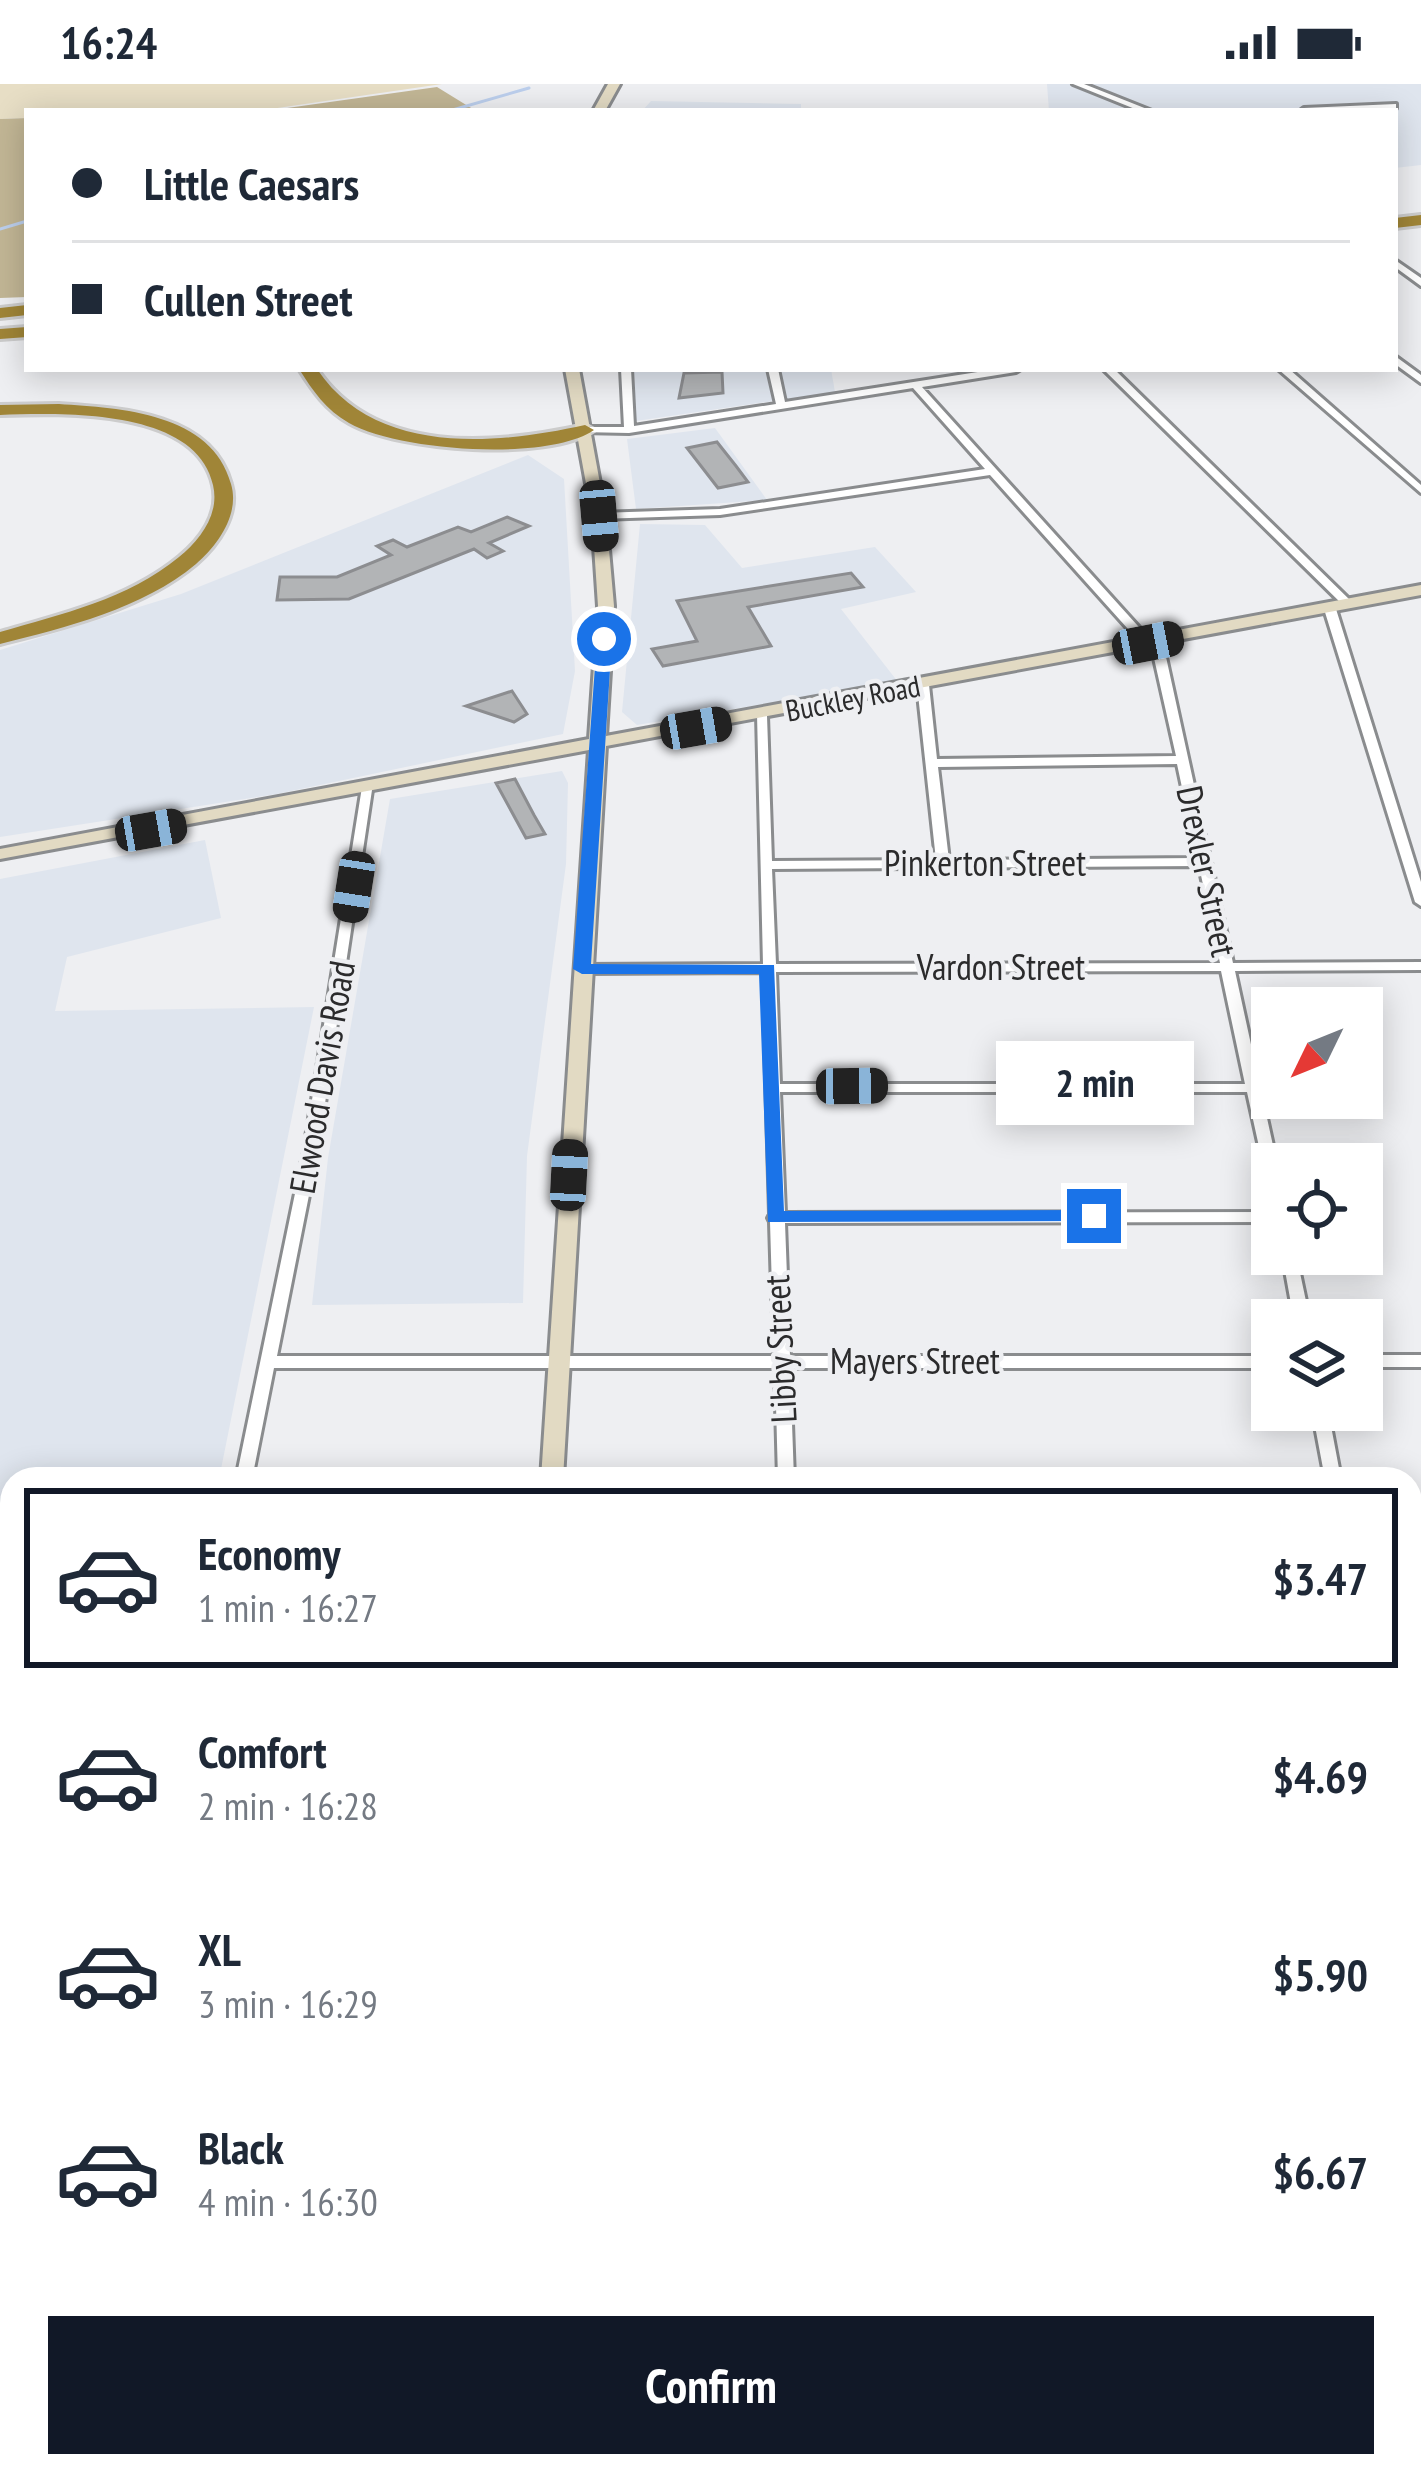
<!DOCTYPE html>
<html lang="en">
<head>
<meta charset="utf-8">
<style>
  :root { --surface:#fff; --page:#f2f2f3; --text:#1f2937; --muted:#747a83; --line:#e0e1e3; --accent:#111827 }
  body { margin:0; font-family:"PT Sans Narrow",sans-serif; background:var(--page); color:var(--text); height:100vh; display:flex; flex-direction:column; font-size:45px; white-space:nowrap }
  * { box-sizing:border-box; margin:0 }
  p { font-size:39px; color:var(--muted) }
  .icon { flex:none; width:66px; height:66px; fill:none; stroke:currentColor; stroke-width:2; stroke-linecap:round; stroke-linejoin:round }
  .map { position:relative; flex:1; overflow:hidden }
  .side { position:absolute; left:0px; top:1383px; width:1422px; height:1011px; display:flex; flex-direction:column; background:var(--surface); border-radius:36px 36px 0 0; box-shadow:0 6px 30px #0003 }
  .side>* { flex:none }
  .hud { position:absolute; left:24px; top:24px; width:1374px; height:264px; border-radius:0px; box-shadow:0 6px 30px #0003; display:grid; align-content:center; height:264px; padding:0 48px; background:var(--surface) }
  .needle { width:78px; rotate:227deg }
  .buttons { position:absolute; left:1251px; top:903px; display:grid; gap:24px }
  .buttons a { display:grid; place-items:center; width:132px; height:132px; border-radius:0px; background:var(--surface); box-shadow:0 6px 30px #0003; font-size:60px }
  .end { position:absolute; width:54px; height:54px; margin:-27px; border:15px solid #1a73e8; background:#fff; box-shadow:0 0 0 6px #fff }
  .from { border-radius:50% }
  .bubble { position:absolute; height:84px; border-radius:0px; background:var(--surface); box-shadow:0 6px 30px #0003; font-size:39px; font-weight:800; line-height:84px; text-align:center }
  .car { position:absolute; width:36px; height:72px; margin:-36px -18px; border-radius:15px; box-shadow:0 0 9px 3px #0007; background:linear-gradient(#222 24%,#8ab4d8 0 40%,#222 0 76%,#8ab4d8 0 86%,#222 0) }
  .hud b { display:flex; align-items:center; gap:42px; height:114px; font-size:45px }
  .hud b+b { border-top:3px solid var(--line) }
  .hud i { width:30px; height:30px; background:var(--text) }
  ul { padding:21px 0 0; list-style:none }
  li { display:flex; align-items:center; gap:36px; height:180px; margin:0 24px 18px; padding:0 24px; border:6px solid transparent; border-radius:0px }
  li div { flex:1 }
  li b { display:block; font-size:45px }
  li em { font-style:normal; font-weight:800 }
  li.current { border-color:var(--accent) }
  li>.icon { width:108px; height:108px; stroke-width:1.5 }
  .primary-button { display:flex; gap:24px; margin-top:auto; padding:24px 48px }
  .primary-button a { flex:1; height:138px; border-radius:0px; background:var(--accent); color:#fff; font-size:48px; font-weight:800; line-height:138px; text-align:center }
  .status { display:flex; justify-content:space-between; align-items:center; height:84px; padding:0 60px; background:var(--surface); direction:ltr }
  .status svg { height:33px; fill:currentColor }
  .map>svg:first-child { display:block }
  .built { fill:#dfe5ee }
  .green { fill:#e7dec5 }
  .forest { fill:#c2b695 }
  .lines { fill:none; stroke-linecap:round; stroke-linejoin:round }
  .stream { stroke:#bccfed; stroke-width:3 }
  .building { fill:#b2b4b6; stroke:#8c8d90; stroke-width:3 }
  .street-casing { stroke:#8a8c8e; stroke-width:6 }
  .secondary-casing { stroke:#8a8c8e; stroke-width:6 }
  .highway-casing { stroke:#ccc; stroke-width:6 }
  .street { fill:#fff; fill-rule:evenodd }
  .secondary { fill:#e2dac3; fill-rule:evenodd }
  .highway { fill:#a08537; fill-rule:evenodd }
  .route { fill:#1a73e8 }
  .labels { text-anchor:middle; stroke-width:9; stroke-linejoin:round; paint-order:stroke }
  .far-street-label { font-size:30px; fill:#2b2b2c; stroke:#eeeff2 }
  .street-label { font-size:36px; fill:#2b2b2c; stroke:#eeeff2 }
</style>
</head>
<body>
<div class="status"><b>16:24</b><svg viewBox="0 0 49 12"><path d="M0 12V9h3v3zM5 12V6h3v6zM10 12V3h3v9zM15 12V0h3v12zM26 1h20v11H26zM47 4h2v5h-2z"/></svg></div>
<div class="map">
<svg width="1421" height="2392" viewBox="0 0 1421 2392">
  <rect width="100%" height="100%" fill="#eeeff2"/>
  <!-- built -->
  <path class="built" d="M1047,0h374v81l-26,3v-57h-346z
    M651,17l150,3v7h-159z
    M634,285h197l4,23 -199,29z
    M715,344l52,72 -131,9 -9,-70z
    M528,371l36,24 11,192 -12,63 -286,60 -277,43v-187l181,-56z
    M640,440l65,1 37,43 133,-21 41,45 -75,17 57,73 -261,43 -15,-13z
    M562,687l6,12 -2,81 -39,292 -4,147 -211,2 16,-147 62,-359z
    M205,756l16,78 -154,39 -12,54 259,-4 -95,472h-207v414h-12v-1014z
    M0,2068h12v314h185l-1,9 25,1h-221z
    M1410,2231h11v161h-206v-10h195z"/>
  <!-- green -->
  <path class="green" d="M0,0h442l-185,27h-230v7l-27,1z"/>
  <!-- forest -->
  <path class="forest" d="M437,3l39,24h-219l23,-2z
    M27,34v179l-27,1v-179z"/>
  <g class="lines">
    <!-- stream -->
    <path class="stream" d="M449,27l80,-23
      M0,145l27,-8"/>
  </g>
  <!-- building -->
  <path class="building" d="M722,288l1,21 -44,5 5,-25z
    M717,358l19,24 12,16 -30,6 -31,-40z
    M507,433l22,9 -40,17 14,8 -16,7 -13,-9 -125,50 -72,1 3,-23h57l54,-22 -14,-9 16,-6 14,7 51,-20 13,5z
    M851,489l12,14 -115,20 23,39 -108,20 -11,-17 45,-8 -20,-40z
    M512,607l15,23 -13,8 -48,-16z
    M515,695l19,36 11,19 -19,4 -30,-55z"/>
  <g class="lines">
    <defs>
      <path id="street" d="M1073,0h11l68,27h-12z
        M1396,20v4h-3l-93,3 4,-3z
        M1395,176l26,18v8l-26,-19z
        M1395,272l26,19v8l-26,-19z
        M621,285h10l3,57 142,-22 -8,-35h10l7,33 212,-33h24l-5,3 -94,15 244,270 67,306 188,-1v8l-186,1 42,193h-5v15l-7,-5 -18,-82h-467l5,121 487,-1v10l-487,1 5,133h482v12h-482l4,111h-16l-3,-111h-501l-22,111h-16l68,-329 58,-363h8l2,3 -54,360 -41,206h497l-4,-134 -2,-4 2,-4 -7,-242 -181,1 -7,-4 7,-4 181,-1 -6,-250h8l2,2 5,145 164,-1 -19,-175 2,-2 4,-1 6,3 8,74 239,-3 -22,-98 -164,-183 -270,40 -121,4 -5,-3 5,-3 121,-4 265,-40 -72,-81 -284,45 -48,-1v-4l4,-1h39zM1177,680l20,94 -248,2 -11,-93zM1199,782l21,97 -444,1 -4,-95zM1221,887l24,113h-465l-4,-112z
        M1103,285h11l239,234v4h-8z
        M1278,285h11l132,116v8z
        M1330,522l6,3 85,273v24l-6,-4 -91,-293z
        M1282,1170h14l14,66h-16z
        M1362,1271h59v12h-59z
        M1312,1326h16l13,69h-16z
        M1410,1768l6,3 5,13v51l-7,-2 -4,-14z
        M12,1868v28l-5,11 -7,2v-28l5,-11z
        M1410,1948l7,3 4,12v57l-7,-3 -4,-12z
        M1410,2090h11v18h-11z"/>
      <path id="secondary" d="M608,0h12l-15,27h-12z
        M565,285h14l27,147 8,90 -8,130 815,-151v10l-815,151 -43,733h-22l48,-729 -589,109v-10l589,-110 9,-133 -6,-90z
        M475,2382h30l-1,10h-30z"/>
      <path id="highway" d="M1421,131v10l-26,3v-10z
        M27,221v10l-27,3v-10z
        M27,243v10l-27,2v-10z
        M299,285h18c58,87 178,76 268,56l9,5c-46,32 -196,21 -245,-7 -23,-13 -36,-32 -50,-54z
        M59,320c62,4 153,9 172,80 9,30 -13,61 -35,80 -54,45 -129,63 -196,80v-12c62,-18 128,-33 179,-75 21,-17 41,-43 34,-72 -17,-77 -151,-72 -213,-70v-10z"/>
    </defs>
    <!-- street casing -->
    <use href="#street" class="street-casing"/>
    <!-- secondary casing -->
    <use href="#secondary" class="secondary-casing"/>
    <!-- highway casing -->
    <use href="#highway" class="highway-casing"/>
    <!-- street -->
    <use href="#street" class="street"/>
    <!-- secondary -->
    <use href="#secondary" class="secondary"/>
    <!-- highway -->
    <use href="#highway" class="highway"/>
  </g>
  <!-- route -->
  <path class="route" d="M604,551l8,4 -21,325 183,1 10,246 310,-1 10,6 -3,5 -333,1 -9,-248h-177l-9,-5 24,-330z"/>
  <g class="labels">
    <!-- far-street labels -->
    <g class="far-street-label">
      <text transform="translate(853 615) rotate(-11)" y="10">Buckley Road</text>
    </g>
    <!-- street labels -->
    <g class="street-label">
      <text x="985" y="792">Pinkerton Street</text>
      <text transform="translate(1207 787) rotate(78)" y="13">Drexler Street</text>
      <text x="1001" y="896">Vardon Street</text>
      <text transform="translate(322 993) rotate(-80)" y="13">Elwood Davis Road</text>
      <text transform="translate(780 1265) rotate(-93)" y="13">Libby Street</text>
      <text x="915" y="1290">Mayers Street</text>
    </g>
  </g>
</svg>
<div class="buttons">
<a><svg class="needle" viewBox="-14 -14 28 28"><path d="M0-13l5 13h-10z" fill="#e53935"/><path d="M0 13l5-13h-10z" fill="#747a83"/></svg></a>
<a><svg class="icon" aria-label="locate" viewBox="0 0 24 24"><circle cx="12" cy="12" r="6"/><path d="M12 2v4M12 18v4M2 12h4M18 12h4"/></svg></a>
<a><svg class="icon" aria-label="layers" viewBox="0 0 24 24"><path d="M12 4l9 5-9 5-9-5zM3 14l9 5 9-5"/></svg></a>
</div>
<i class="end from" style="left:604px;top:555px"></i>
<i class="end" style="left:1094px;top:1132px"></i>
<div class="bubble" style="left:996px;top:957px;width:198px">2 min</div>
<i class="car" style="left:599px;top:432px;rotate:175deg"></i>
<i class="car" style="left:1148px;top:559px;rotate:79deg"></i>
<i class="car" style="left:696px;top:644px;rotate:80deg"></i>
<i class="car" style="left:151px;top:746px;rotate:80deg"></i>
<i class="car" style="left:354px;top:803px;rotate:189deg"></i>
<i class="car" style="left:852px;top:1002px;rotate:89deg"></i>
<i class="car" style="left:569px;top:1091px;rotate:3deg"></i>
<div class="hud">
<b><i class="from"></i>Little Caesars</b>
<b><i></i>Cullen Street</b>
</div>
<section class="side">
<ul>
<li class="current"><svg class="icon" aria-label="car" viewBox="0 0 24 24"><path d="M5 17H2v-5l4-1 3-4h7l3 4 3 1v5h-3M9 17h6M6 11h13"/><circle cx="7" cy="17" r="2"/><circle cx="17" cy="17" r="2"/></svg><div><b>Economy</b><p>1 min · 16:27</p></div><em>$3.47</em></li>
<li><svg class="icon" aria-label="car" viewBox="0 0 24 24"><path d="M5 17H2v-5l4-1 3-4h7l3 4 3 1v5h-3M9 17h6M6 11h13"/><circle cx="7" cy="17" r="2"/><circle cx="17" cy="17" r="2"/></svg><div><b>Comfort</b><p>2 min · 16:28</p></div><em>$4.69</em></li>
<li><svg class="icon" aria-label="car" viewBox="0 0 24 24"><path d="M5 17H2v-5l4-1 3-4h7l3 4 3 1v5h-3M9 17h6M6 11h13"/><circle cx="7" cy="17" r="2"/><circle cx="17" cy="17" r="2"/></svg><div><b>XL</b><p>3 min · 16:29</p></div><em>$5.90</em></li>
<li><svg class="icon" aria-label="car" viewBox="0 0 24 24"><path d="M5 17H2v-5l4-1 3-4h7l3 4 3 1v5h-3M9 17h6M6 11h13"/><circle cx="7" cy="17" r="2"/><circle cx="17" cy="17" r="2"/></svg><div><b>Black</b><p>4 min · 16:30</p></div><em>$6.67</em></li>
</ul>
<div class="primary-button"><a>Confirm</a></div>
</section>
</div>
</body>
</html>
